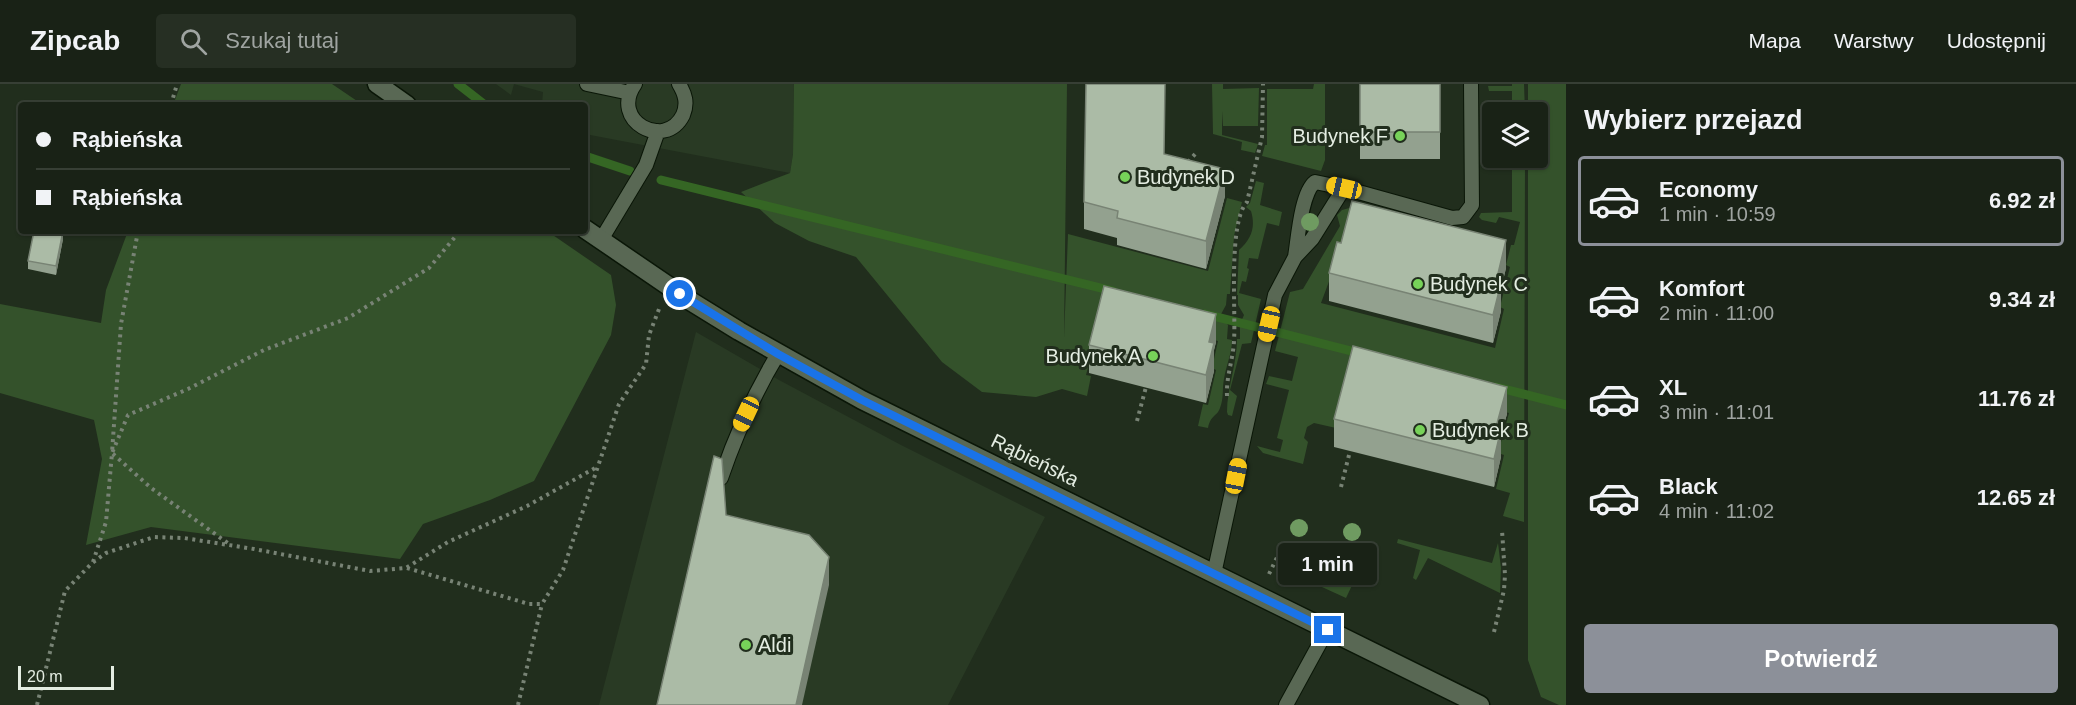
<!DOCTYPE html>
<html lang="pl">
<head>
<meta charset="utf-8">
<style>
  :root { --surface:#192216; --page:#262f23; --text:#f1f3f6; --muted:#9fa4a1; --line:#373f35; --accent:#8c9099 }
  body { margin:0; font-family:Helvetica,sans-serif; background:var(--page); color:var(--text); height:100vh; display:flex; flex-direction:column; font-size:22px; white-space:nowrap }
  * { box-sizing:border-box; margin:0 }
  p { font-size:20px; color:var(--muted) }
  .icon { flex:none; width:33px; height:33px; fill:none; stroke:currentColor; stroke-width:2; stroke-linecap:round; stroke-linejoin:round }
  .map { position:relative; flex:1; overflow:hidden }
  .sheet { display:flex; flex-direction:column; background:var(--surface); width:510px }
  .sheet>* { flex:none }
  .top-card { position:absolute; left:18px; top:18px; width:570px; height:132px; border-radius:6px; box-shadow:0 2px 4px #0004,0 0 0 2px var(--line); display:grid; align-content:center; height:132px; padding:0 18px; background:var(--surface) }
  .tools { position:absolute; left:1482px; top:18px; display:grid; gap:12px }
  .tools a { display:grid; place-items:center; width:66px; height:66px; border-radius:6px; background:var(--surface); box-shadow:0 2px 4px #0004,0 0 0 2px var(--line); font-size:30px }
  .scale { position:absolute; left:18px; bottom:15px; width:96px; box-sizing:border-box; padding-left:6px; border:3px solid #e4ede2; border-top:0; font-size:16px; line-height:21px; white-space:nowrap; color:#e4ede2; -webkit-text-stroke:4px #212e1d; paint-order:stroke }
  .end { position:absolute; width:27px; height:27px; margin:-14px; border:8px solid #1a73e8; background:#fff; box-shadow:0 0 0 3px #fff }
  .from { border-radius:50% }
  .bubble { position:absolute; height:42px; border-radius:6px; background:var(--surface); box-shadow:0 2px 4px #0004,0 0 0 2px var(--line); font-size:20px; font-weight:800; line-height:42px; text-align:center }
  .car { position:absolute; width:18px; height:36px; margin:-18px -9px; border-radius:8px; box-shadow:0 0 4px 2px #0007; background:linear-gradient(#f5c518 24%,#345 0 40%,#f5c518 0 76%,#345 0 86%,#f5c518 0) }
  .top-card b { display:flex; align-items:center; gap:21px; height:57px; font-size:22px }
  .top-card b+b { border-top:2px solid var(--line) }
  .top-card i { width:15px; height:15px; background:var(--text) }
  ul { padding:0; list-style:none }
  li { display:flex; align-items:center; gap:18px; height:90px; margin:0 12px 9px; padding:0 6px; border:3px solid transparent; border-radius:6px }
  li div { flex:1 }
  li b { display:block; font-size:22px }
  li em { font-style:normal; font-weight:800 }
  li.active { border-color:var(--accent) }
  li>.icon { width:54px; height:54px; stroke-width:1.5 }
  h2 { padding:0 18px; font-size:27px; line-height:72px }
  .button { display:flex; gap:12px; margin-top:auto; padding:12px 18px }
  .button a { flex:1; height:69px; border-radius:6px; background:var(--accent); color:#fff; font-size:24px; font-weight:800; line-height:69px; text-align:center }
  header { display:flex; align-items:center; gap:36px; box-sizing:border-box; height:84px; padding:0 30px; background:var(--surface); border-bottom:2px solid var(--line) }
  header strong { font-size:28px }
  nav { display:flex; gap:33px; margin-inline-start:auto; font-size:21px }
  .search { width:420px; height:54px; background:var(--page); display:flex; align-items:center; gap:15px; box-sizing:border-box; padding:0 21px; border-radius:6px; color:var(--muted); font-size:22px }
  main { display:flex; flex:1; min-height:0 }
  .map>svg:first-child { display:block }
  .built { fill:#293a24 }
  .green { fill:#34522b }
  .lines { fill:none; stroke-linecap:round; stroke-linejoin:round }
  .stream { stroke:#356624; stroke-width:9 }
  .lane-casing { stroke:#0a1607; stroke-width:16 }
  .secondary-casing { stroke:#0a1607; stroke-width:21 }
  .path { stroke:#788375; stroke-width:4; stroke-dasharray:3 4.5; stroke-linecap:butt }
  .lane { stroke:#596854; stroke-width:14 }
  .secondary { stroke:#596854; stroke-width:18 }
  .tree { fill:#6f9b61 }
  .wall { fill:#93a18f }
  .shaded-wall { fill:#788374 }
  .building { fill:#abbba6; stroke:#788374; stroke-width:1.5 }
  .route { stroke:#1a73e8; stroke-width:8 }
  .poi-dot { fill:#77d259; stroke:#212e1d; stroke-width:2 }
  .labels { text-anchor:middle; stroke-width:6; stroke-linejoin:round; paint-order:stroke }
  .poi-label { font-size:20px; fill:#e4ede2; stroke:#212e1d; text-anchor:start }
  .street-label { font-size:20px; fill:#e4ede2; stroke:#212e1d }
</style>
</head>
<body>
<header>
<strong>Zipcab</strong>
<div class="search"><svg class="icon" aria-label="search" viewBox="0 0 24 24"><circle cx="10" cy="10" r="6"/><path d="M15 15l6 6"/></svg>Szukaj tutaj</div>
<nav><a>Mapa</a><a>Warstwy</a><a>Udostępnij</a></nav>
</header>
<main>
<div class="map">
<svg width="1566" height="621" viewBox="0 0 1566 621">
  <rect width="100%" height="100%" fill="#212e1d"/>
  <!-- built -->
  <path class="built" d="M496,0h298l-1,70 -3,19 -205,-39v-29h-43l1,-13 -29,-8 -3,11z
    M696,248l83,48 122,65 144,72 -97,188h-349z"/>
  <!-- green -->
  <path class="green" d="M181,0h151l31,21h-190z
    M794,0h273l-3,254 4,-104 140,37 19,-73 15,4 -8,34 -4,58h-3l-1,11 -6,11 8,9 -1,14 5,1c0,13 -6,26 -8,39 -2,10 0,19 -4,29 -3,9 -9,6 -12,20l-10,-2 5,-22 5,1 8,-35 -4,-2 6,-27 -115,-31 -17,65 5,1 -4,20 -25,-7 -26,8 -54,-5 -40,-30 -86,-105 -47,-16 -34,-18 -34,-31 49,-19 3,-19z
    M1212,0h11v5l36,-1 -1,38h-35l-1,-15v24l36,9 -3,9 -14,-3 1,-8 -29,-8z
    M1314,0h11v76l-4,11 -59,-15 3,-11h2v-56h46z
    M1512,0h12l1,28h-13v-21h-23l-1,-5h24z
    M1528,0h38v621h-7l-18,-8 -13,-37v-502h10v-46h-10z
    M1512,74h13l-1,364 -21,-6 7,-23 -14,-4 8,-34 -6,-2 11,-40 -157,-41 -16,56 -22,-5 -7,4 -3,11 4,4 -5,22 -40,-11 -6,-7 23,6 3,-12 -6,-2 12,-48 -23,-6 3,-8 23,5 6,-24 -23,-6 15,-59 13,-3 37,-63 -3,-11 5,-5 15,-4 -36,97 174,45 9,-39 -4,-2 10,-40 -4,-2 5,-20h3l6,-23 -21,-5 -3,6 -14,-3 -3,-3 2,-4 31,-1z
    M1256,97l8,2 -4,22 22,7 -3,14 -12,-3 -9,36 -9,-1 -2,10 2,1 -3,13 -4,-1 -3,12 22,6 -10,44 -9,1 -12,46 7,6 -5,20 -4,-1 -1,-3c0,-24 10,-48 10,-73h3v-15l4,-9 -6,-10v-10h-1l2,-45c12,-11 17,-22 12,-39l-5,-4 4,-4z
    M128,147h419l64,44 5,30 -5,30 -77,146 -44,19 -67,24 -23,35 -249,-32 -65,18 16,-86 -8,-39 -94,-27v-89l101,19 5,-33z
    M1398,455l94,24 6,-20 3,25 -1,25 -72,-35 -12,22 -3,-2 7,-28 -23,-7z
    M1287,487l53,15 4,-12 12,3 -10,21z"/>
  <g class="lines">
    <!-- stream -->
    <path class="stream" d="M458,0l27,21
      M585,72l45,15
      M661,96l452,111
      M1205,230l158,40
      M1496,303l70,18"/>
    <defs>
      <path id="lane" d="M587,0l43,9
        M635,0c-26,37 30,67 48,31 5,-12 2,-21 -4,-31
        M601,156l45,-75 12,-34
        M1295,173c3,-18 6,-64 20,-75l29,6
        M721,394c15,-44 33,-84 57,-124
        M1214,490l61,-279 20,-38 17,-18 32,-51 108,30 11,-1 9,-12 -1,-121
        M1286,621l41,-75"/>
      <path id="secondary" d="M377,0l30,21
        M585,145l107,73 47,29 123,69 618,305"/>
    </defs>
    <!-- lane casing -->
    <use href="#lane" class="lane-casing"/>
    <!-- secondary casing -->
    <use href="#secondary" class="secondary-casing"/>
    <!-- path -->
    <path class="path" d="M171,21l6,-21
      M1188,78l9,-10
      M138,147l-17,93 -9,129 39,35 78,56
      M1227,312c-1,-19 6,-36 7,-55 2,-30 -6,-119 13,-139l15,-65 1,-53
      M1137,337l9,-34
      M1341,403l9,-36
      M93,478l13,-40 6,-69 16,-38 60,-26 76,-39 84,-32 81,-50 31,-37
      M407,484l122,36h13l21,-34 56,-166 27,-40 3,-29 10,-26
      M1269,490l13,-27
      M1494,548l10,-42 1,-15 -3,-45
      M37,621l28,-114 27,-28 14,-10 48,-16 30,1 70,11 116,22 36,-3 42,-26 79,-36 70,-39
      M518,621l24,-101"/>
    <!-- lane -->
    <use href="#lane" class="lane"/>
    <!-- secondary -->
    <use href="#secondary" class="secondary"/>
  </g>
  <!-- trees -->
  <g class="tree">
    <circle cx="1310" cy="138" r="9"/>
    <circle cx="1299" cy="444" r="9"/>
    <circle cx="1352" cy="448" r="9"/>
  </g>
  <!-- wall -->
  <path class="wall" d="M1360,0h80v75h-80z
    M1164,70l61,42 -19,73 -89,-24v-7l-33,-9v-27z
    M63,155l-7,36 -28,-6v-8z
    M1506,184l-5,21v22l-8,32 -164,-42v-28z
    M1216,258l-2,8v21l-8,32 -117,-30v-28z
    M1507,330l-6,20v23l-7,30 -160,-40v-28z"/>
  <!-- shaded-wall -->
  <path class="shaded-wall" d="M1225,85v27l-19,73v-28z
    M63,147v8l-7,36v-9z
    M1506,156v28l-5,21v22l-8,32v-28l3,-33z
    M1216,230v28l-2,8v21l-8,32v-28l3,-33z
    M1507,303v27l-6,20v23l-7,30v-28l2,-32z
    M829,473v28l-27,120h-6z"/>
  <!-- building -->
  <path class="building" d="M1086,0h79l-1,70 61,15 -19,72 -89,-23 1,-7 -34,-9z
    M1360,0h80v48h-80z
    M1352,117l154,39 -10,42 5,1 -8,32 -164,-42 8,-31 4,1z
    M34,147h29l-7,35 -28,-5z
    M1104,202l112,28 -7,28 5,1 -8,32 -117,-30z
    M1353,262l154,41 -11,40 5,2 -7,30 -160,-40z
    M714,372l8,3 4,56 83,20 20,22 -33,148h-139z"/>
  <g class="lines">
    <!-- route -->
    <path class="route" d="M680,210l98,60 84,46 466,230"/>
  </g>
  <!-- markers -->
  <g class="poi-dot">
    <circle cx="1400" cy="52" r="6"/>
    <circle cx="1125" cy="93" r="6"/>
    <circle cx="1418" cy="200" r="6"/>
    <circle cx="1153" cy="272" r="6"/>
    <circle cx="1420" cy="346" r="6"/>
    <circle cx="746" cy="561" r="6"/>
  </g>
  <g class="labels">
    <!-- poi labels -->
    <g class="poi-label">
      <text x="1388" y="59" text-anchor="end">Budynek F</text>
      <text x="1137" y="100">Budynek D</text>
      <text x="1430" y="207">Budynek C</text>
      <text x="1141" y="279" text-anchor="end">Budynek A</text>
      <text x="1432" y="353">Budynek B</text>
      <text x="758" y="568">Aldi</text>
    </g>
    <!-- street labels -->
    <g class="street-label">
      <text transform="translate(1035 376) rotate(26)" y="7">Rąbieńska</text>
    </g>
  </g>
</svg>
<div class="tools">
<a><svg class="icon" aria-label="layers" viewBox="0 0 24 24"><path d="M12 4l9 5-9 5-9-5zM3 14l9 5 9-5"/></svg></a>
</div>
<div class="scale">20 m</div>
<i class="end from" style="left:680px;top:210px"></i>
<i class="end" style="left:1328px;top:546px"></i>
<div class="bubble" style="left:1278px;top:459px;width:99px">1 min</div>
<i class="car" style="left:1344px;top:104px;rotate:283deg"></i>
<i class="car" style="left:1269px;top:240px;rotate:193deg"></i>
<i class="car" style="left:746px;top:330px;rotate:205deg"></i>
<i class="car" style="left:1236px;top:392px;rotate:11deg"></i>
<div class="top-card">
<b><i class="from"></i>Rąbieńska</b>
<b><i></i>Rąbieńska</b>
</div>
</div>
<section class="sheet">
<h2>Wybierz przejazd</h2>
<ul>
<li class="active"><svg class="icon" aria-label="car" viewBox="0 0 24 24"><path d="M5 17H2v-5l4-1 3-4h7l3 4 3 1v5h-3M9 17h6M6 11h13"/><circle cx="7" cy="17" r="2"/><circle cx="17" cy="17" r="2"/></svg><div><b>Economy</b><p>1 min · 10:59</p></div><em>6.92 zł</em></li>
<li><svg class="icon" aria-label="car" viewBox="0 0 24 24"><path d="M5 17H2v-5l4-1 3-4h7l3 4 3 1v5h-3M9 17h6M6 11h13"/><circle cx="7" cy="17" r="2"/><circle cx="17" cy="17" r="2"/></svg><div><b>Komfort</b><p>2 min · 11:00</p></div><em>9.34 zł</em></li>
<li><svg class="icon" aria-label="car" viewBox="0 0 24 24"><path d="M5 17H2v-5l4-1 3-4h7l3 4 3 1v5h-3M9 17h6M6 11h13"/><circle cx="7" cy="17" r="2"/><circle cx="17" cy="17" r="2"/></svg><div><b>XL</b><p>3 min · 11:01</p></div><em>11.76 zł</em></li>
<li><svg class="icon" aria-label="car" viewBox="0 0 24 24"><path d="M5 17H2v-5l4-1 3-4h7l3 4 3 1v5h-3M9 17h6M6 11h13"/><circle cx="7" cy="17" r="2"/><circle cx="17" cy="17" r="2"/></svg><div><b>Black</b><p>4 min · 11:02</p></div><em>12.65 zł</em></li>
</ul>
<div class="button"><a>Potwierdź</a></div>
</section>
</main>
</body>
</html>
